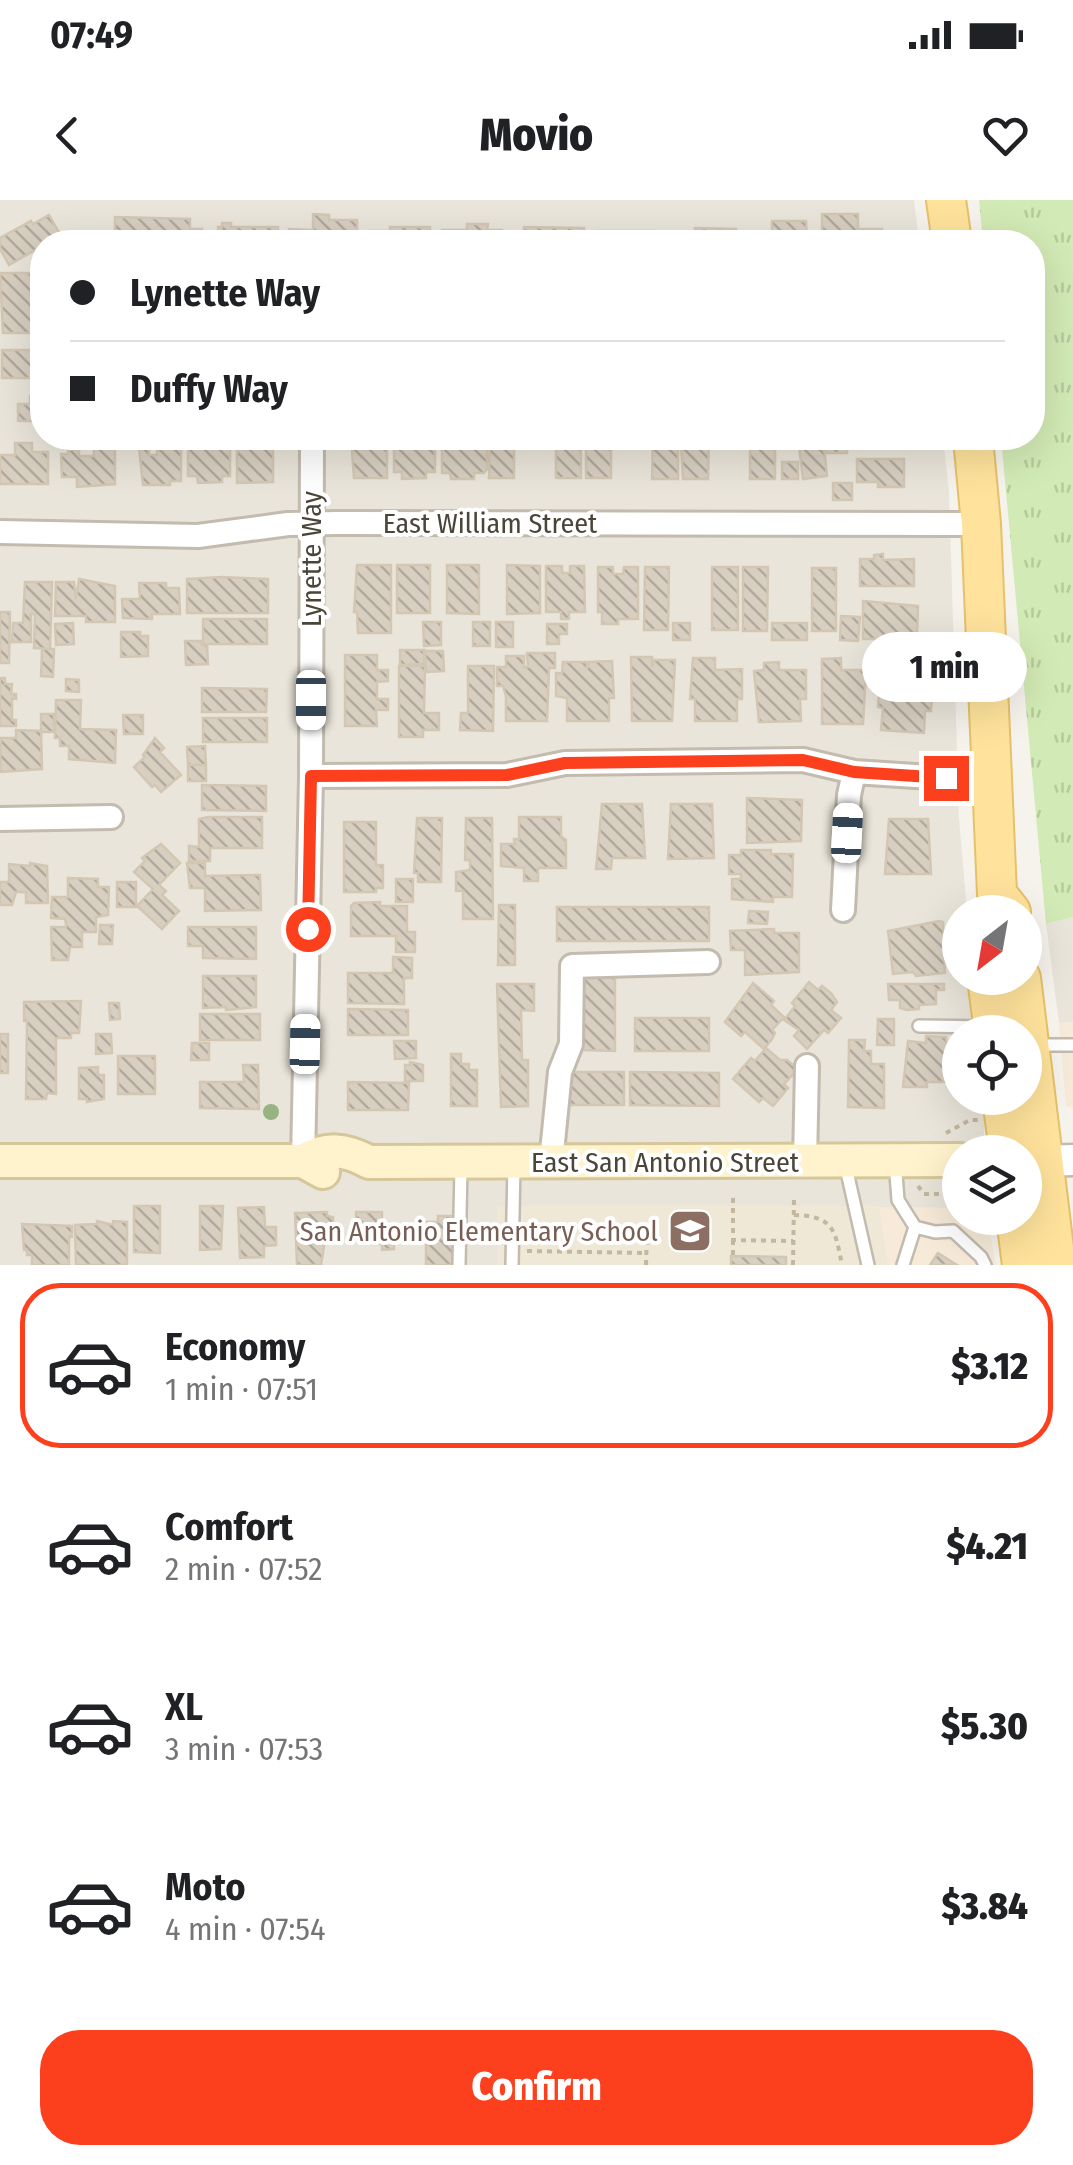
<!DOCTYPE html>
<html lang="en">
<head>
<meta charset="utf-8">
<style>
  :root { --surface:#fff; --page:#f2f2f2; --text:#202124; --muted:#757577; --line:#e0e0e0; --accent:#fc3f1d }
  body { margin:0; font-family:"Fira Sans Condensed",sans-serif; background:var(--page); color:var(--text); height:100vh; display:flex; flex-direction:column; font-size:38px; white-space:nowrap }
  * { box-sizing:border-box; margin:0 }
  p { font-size:32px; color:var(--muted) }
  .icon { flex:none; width:55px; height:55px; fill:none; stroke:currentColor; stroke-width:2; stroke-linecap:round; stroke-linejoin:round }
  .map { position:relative; height:1065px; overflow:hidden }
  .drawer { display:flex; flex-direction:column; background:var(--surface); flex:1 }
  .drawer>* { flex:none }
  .hud { position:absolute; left:30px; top:30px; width:1015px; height:220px; border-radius:40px; box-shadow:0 10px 40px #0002; display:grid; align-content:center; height:220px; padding:0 40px; background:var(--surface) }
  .needle { width:65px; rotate:211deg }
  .buttons { position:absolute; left:942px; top:695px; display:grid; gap:20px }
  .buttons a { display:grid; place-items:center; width:100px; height:100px; border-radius:50%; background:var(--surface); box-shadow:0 10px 40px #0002; font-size:50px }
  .end { position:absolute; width:45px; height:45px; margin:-22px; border:12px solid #fc3f1d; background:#fff; box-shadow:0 0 0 5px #fff }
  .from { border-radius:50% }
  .bubble { position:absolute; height:70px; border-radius:35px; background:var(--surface); box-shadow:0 10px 40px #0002; font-size:32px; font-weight:800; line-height:70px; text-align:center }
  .car { position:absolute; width:30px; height:60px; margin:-30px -15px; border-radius:12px; box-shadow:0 0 8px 2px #0007; background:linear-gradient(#fff 24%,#345 0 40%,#fff 0 76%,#345 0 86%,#fff 0) }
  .hud b { display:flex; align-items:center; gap:35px; height:95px; font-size:38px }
  .hud b+b { border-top:2px solid var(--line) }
  .hud i { width:25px; height:25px; background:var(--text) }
  ul { padding:18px 0 0; list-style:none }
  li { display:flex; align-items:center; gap:30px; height:165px; margin:0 20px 15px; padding:0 20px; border:5px solid transparent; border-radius:40px }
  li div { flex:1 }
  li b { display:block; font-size:38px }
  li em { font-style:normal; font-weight:800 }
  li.selected { border-color:var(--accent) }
  li>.icon { width:90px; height:90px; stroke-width:1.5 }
  .button { display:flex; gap:20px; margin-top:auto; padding:20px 40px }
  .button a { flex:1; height:115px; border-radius:40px; background:var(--accent); color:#fff; font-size:40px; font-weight:800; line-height:115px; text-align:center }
  .status { display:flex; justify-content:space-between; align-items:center; height:70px; padding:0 50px; background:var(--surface); direction:ltr }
  .status svg { height:28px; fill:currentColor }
  header { display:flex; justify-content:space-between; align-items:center; height:130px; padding:0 40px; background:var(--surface); font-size:45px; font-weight:800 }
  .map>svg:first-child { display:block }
  .residential { fill:#eae5da }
  .commercial { fill:#f7ead8 }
  .education { fill:#efe8d6 }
  .grass { fill:url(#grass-tufts) }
  .building { fill:url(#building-back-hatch); stroke:#d3c7b4; stroke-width:2.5 }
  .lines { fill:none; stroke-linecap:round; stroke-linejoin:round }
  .service-casing { stroke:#c2bbae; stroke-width:16 }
  .minor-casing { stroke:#c2bbae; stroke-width:28 }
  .tertiary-casing { stroke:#c2bbae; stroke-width:35 }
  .secondary-casing { stroke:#d6c79b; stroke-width:38 }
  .primary-casing { stroke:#e6c16a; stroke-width:42 }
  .path { stroke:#c4b79f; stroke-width:4; stroke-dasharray:5 5; stroke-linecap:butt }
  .service { stroke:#fff; stroke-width:11 }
  .minor { stroke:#fff; stroke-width:22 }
  .tertiary { stroke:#fff; stroke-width:30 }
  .secondary { stroke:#fff3cd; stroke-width:32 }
  .primary { stroke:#ffe39c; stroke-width:38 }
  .tree { fill:#97b381 }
  .route { stroke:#fc3f1d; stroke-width:12 }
  .labels { text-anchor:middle; stroke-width:8; stroke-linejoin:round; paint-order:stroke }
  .street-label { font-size:28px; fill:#4b4439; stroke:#fff }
  .education-label { font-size:28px; fill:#785e54; stroke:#fff; text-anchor:end }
</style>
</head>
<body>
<div class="status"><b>07:49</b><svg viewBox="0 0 49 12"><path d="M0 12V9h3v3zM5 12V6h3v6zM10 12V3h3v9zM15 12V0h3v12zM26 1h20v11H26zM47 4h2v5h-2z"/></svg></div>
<header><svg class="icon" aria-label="back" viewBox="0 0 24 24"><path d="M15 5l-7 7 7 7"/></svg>Movio<svg class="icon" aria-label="heart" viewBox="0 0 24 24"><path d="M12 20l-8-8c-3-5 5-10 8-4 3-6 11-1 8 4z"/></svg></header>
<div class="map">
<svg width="1073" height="1065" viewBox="0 0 1073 1065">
  <defs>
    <pattern id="grass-tufts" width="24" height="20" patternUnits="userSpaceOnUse" patternTransform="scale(2.5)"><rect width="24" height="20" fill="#d2eab5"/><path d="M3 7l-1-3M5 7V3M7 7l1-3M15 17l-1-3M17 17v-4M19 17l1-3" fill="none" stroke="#b6ca9c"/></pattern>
    <pattern id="building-back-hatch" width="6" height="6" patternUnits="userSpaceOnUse" patternTransform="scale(2.5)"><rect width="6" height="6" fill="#d8cfc1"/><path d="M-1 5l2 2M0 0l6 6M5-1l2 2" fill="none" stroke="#b1aa9e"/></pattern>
  </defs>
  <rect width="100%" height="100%" fill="#f6f3ec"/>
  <!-- residential -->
  <path class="residential" d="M0,0h914l5,42h-877v196h901l6,52 10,328 8,94h-7v66h13l6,54h-19v66h24v54h-24v56l-462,-2 -1,59h-497z
    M1073,717v105l-14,1 -13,-99z"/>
  <!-- commercial -->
  <path class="commercial" d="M1073,822v86l-7,-2 -7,-83z
    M879,1007l81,1v10h27l9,47h-108z"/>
  <!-- education -->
  <path class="education" d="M497,1006h382l9,59h-391z"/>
  <!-- grass -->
  <path class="grass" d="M979,0h94v717l-27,7 -45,-486h31v-196h-49z"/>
  <!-- building -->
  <path class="building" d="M313,14l16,1v5h28v22h-68v-13l24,1z
    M822,14h36v15h24v13h-60z
    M49,15l12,21 -19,6v4l-33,19 -9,-16v-11l31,-17 2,3z
    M115,17l75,2v10h12v13h-75v-10h-12z
    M772,21h34l1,21h-64v-9l29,-1z
    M222,23h9v4h47v15h-60v-15h4z
    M467,24h21l-1,6h15v12h-65v-4h5v-8h25z
    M390,27h40v15h-59l-1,-11h20z
    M524,27l60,1 -1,14h-60z
    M695,28l41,1v13h-60v-10h18z
    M595,31h60v11h-60z
    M0,73h36l2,60h-35z
    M2,150h40v28h-40z
    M30,196h12v25h-24v-17h12z
    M94,238h21v46l-38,3v-10h-15l-1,-23h7v-4l11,-1v7h15z
    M181,238v43h-11v4h-27l-4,-37 10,-1v8h8v-6h11v-10z
    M193,238h33v7h4v31h-8v6l-24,1 -1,-7h-9v-29h5z
    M237,238h36v44l-36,1z
    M351,238h36v40h-33z
    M398,238h33v5h4v29h-9v6l-24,1v-7h-8v-29h4z
    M446,238h41v31l-3,4h-10v6h-23l-1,-6h-8v-30h4z
    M490,238h24v40h-25z
    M556,238h25v40h-25z
    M586,238h25v40h-25z
    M653,238h25v41h-26z
    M683,238h26l-1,41h-25l-2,-37z
    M750,238h25v41h-25z
    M798,238h25l4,38 -24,3z
    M827,238h20v15h-20z
    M15,243h17v9h16v32h-48v-29h15z
    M857,259h47v28h-26v-5h-21z
    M782,262h16v17h-16z
    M833,283h19v17h-19z
    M883,354v6l31,-1v27h-54v-27h14v-4z
    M357,365h34v68h-33l-1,-21h-3z
    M397,365h33v48h-33z
    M447,365h32v49l-32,-1z
    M507,365l33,1v47l-33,1z
    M546,366h16v7h8v-7h14l1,46h-16v7h-8v-7h-15z
    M598,367h15v7h10l1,-7h14v52h-20v5h-16v-12h-4z
    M645,367h24l-1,63h-24z
    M712,367h26v63h-26z
    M743,367h25l-1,64h-24z
    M812,368h24v63h-24z
    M222,377l46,2v34h-81v-34z
    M79,379l36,7v36h-29v-6h-31l1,-34h18l2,17z
    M25,382h27l-2,67 -16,-1 1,-34h-4v28h-19l1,-19h10z
    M139,383h27v5h13l1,26h-28v5l-29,-1 -1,-19h18z
    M863,401l55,5 -1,33h-54z
    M0,412h10l-1,51h-9z
    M841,416l19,1 -2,24 -18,-1z
    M203,419h64v25h-64z
    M423,422h18v23l-17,1z
    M473,422h17v24h-17z
    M496,422h17v25h-17z
    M73,423l1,21 -18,1 -1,-21z
    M673,423h17v17h-17z
    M772,423h35v17h-35z
    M547,424h20v10h-8v10h-12z
    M121,432h19v4h8v20l-27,1z
    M185,441h17v4h5l1,19 -22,1z
    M42,449h12l-1,28 -12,-1z
    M400,450h24v14l-24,1z
    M425,451h18l1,20 -18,1z
    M527,453h28v15h-6l-2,53h-41v-25l-3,-10h-6v-19h9v-11h18v11h4z
    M345,455h32v15h11v11l-11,1v17h11v11h-12l1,16h-32z
    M631,457h21v10l2,-7h21l-3,61h-40z
    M693,458h22v12l27,-1v30h-5v22h-42v-22h-5z
    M841,458v12h25l-3,54h-41v-65z
    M612,461l2,37h-5v23h-42v-23l-11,-2v-23h6l1,-11h24v7l2,-7z
    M779,462v8h27v29h-6l1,22 -42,1 -5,-51 10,-1v-7z
    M399,466h26l-1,47h15v17h-16v7h-24z
    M468,466h26l-1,65 -33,-1 1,-17h7z
    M0,478h5v6h7l-1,10h5v5l-4,-1v22h4v6h-16z
    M880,478l53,4 -2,29h-6l-1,22 -43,-3 2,-22 -5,-1z
    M66,479l13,1v12l-13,-1z
    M202,488l65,1 -1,23h-64z
    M56,500h25l-1,29 36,1 -1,33 -46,-4v-13h-9v-8h-5z
    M41,514h13v18h-13z
    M123,515h20v19h-19z
    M203,518h64v24h-64z
    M16,530l25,1 1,38 -42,3 1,-34h15z
    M155,538l9,10 -4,4 21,23 -20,17 -6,-7 -3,2 -18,-20 11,-10 -2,-2z
    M205,546l1,19h-18l-1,-18z
    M188,565h18v16h-18z
    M202,585l64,1v25l-64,-1z
    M747,598l55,2 -1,41 -54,2z
    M602,604h40l3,54h-33l-1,11h-15z
    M671,604h41l2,54 -46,1z
    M208,617h54v31h-52v13h-21v-15l10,1v-28z
    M519,617h42v19l5,4v28h-28v13h-14v-13l-23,-2v-22h14l-1,-5h5z
    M417,618h25l-1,64h-23v-9h-4z
    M466,618h26l1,101h-30v-28h-7v-19l14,-2v-10h-5z
    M889,619h39l3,55h-46z
    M344,622h32v43h7v23h-7v4h-32z
    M161,644l19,19 -21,22 7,6 -4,4 17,16 -17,18 -25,-23 16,-17 -19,-17 11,-11 -3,-3z
    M741,650h30v4h22l-1,43h-19v5l-41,-3v-20h9v-5h-12v-19h12z
    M30,663l17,3 1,37h-22v-11h-10l-4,13h-12v-23h9v-18l21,2z
    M187,663h18v13l55,-1 1,35 -56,1v-23h-15z
    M68,678l30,1v8h11l-1,28 -12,2v15h-14v15h-12l-2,13h-16l-1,-33h15v-3l-1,-5 -14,-1 1,-21h16z
    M396,679h17v23h-17z
    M117,682h19v25h-19z
    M380,702v4h27v26h8v20h-19v-16h-45v-30l3,-3z
    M499,705h16v60h-17z
    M557,707h152v34h-152z
    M749,711l19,1 -1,12 -19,-1z
    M939,721l4,1 2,51 -29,3 -3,-4 -20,2 -5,-43z
    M100,725h13l-1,19h-13z
    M188,727h68v32l-53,-1v-12h-15z
    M774,729v4h25v39l-54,3v-25h-14l-1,-19z
    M393,757l19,1v20h-8v26l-56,-1v-30h45z
    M203,776h53v31l-30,3v-3l-23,1z
    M583,777h32v74l-33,-1z
    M809,782l9,8 4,-4 9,7 6,9 -6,8 10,8 -13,15 -4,-3 -17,19 -13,-13 5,-6 -15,-10 11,-14 -3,-3z
    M753,783l21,18 -3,4 13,12 -12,13 3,3 -3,6 -8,10 -19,-17 -4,4 -16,-14z
    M497,784h37v27l-13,-1 1,50h6v46l-27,1z
    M888,784h56v6h-8v14l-17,1v4l-12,1 -7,-2v-8h-11z
    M81,801l-2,32h-8v5h-15v56l-9,-1 -1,6h-20l1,-78h-3v-19z
    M109,803h10l1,16 -10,1z
    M348,809l60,1v25h-60z
    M200,814h60v26h-60z
    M635,818h74v33h-74z
    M878,819h16v26h-17z
    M0,834h8v39h-8z
    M96,834h15l1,19 -16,1z
    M926,836l20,1 4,45h-23v5h-24l5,-46 18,2z
    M849,840h16l-1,11h7v13h13v44l-36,-1z
    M394,841h22v17l-21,1z
    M192,843h17v17h-18z
    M766,848l14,12h7l11,9 -14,15 4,4 -15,18 -10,-8 -4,4 -26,-23 18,-21 4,3z
    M451,854h10v10h8v6h8v36h-26z
    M118,856h37v38h-37z
    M410,862l13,3v16h-18v-16h5z
    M243,865h15l1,44 -59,-1v-26h44z
    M98,867v8h6v24l-17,3v-3h-8v-31z
    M566,872h58v33h-58z
    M630,872l89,1v33l-89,-1z
    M348,882l61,1 -1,27h-60z
    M134,1006h26v47l-26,-1z
    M200,1006h23l-2,43 -21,1z
    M264,1007l1,20h11v18l-12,1v11l-24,1 -2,-50z
    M327,1012v4l6,1v17h-7l-5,31h-24l-2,-52z
    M356,1012h26v19h12v18l-12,1v-6h-10v-5h-16z
    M438,1016h15v49h-27v-43h12z
    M97,1021l16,4v-4l14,1v43h-51l-1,-40 22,-1z
    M22,1024l50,2v11h-3v28h-37v-10h-5v-5h-3z
    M938,1053l19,12h-27z
    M731,1056l55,1v8h-55z"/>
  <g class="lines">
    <defs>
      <path id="service" d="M919,826l71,1
        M1032,845h41
        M895,961l3,39 17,27 -12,38
        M845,963l23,102
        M915,1027l20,5 18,-1 28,26 4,8
        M459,1065l2,-99
        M512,1065l2,-101"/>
      <path id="minor" d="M0,332l198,4 90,-12 49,-1 644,1
        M311,576l196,-1 58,-12 238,-3 51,12 92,6 44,-4
        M0,619l111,-2
        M843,710l6,-115 5,-23
        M303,961l8,-385 1,-338
        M551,962l9,-90 11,-28 1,-78 136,-4
        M805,963l2,-97"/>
      <path id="tertiary" d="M1042,961l31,-1"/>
      <path id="secondary" d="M0,961h303l20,11
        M303,961c24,-14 42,-12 66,1l591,-2"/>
      <path id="primary" d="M946,0l6,42
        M973,238l8,86 16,370 14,18
        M987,778l7,54
        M1021,778l35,287
        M1002,898l7,54
        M1016,1018l6,47"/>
    </defs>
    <!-- service casing -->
    <use href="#service" class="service-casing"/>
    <!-- minor casing -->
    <use href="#minor" class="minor-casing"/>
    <!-- tertiary casing -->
    <use href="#tertiary" class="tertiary-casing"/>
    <!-- secondary casing -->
    <use href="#secondary" class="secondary-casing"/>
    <!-- primary casing -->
    <use href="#primary" class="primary-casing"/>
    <!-- path -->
    <path class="path" d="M946,933l24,-13h8
      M918,986l6,8h36
      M733,998v42l60,1
      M794,1015c40,1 41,15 48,50
      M733,1040v16
      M527,1051l120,2
      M646,1065l1,-33
      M793,1065l1,-67"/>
    <!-- service -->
    <use href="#service" class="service"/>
    <!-- minor -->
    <use href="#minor" class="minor"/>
    <!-- tertiary -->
    <use href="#tertiary" class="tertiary"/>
    <!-- secondary -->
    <use href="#secondary" class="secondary"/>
    <!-- primary -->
    <use href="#primary" class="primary"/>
  </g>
  <!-- trees -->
  <circle class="tree" cx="271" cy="912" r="8"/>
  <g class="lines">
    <!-- route -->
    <path class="route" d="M308,729l3,-153 196,-1 58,-12 238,-3 51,12 92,6"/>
  </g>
  <!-- icons -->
  <defs>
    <symbol id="school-square" viewBox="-11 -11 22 22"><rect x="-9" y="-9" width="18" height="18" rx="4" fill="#8d6e63" stroke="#fff"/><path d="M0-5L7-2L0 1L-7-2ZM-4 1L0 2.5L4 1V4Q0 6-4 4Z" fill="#fff"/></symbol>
  </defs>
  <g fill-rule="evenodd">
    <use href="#school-square" x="665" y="1006" width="50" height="50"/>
  </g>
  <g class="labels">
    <!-- street labels -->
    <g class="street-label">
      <text x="490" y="333">East William Street</text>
      <text transform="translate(311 359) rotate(-90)" y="10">Lynette Way</text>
      <text x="665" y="972">East San Antonio Street</text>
    </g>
    <!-- education labels -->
    <g class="education-label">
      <text x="658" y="1041">San Antonio Elementary School</text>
    </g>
  </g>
</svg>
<div class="buttons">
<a><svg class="needle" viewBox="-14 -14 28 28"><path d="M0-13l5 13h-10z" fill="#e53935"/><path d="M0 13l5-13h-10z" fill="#757577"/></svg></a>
<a><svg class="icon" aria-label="locate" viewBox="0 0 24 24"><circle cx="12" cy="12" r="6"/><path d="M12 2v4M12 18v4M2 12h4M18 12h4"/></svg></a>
<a><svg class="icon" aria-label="layers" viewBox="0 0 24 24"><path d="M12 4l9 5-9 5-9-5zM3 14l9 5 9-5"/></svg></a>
</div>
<i class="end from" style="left:308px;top:729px"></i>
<i class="end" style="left:946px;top:578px"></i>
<div class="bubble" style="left:862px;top:432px;width:165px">1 min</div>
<i class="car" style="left:311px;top:500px;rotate:180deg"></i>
<i class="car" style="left:847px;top:633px;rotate:3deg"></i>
<i class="car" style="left:305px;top:844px;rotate:1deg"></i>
<div class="hud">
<b><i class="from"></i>Lynette Way</b>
<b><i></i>Duffy Way</b>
</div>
</div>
<section class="drawer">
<ul>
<li class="selected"><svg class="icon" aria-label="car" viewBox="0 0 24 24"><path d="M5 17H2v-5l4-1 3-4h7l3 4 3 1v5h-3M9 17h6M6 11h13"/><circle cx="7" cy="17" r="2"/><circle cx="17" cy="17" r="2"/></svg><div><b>Economy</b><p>1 min · 07:51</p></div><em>$3.12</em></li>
<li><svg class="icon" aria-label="car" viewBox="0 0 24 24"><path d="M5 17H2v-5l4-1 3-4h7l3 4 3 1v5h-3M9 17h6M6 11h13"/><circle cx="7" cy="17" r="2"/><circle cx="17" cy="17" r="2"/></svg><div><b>Comfort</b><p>2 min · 07:52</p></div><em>$4.21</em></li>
<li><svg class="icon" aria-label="car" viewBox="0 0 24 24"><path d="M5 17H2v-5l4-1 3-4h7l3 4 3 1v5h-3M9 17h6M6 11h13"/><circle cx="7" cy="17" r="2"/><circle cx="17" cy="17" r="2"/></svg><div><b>XL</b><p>3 min · 07:53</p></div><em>$5.30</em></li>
<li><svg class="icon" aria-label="car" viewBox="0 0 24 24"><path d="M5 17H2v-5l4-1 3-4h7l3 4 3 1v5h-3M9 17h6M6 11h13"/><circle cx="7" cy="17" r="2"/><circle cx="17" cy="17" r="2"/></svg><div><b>Moto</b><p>4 min · 07:54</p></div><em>$3.84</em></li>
</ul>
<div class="button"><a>Confirm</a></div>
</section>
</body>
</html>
